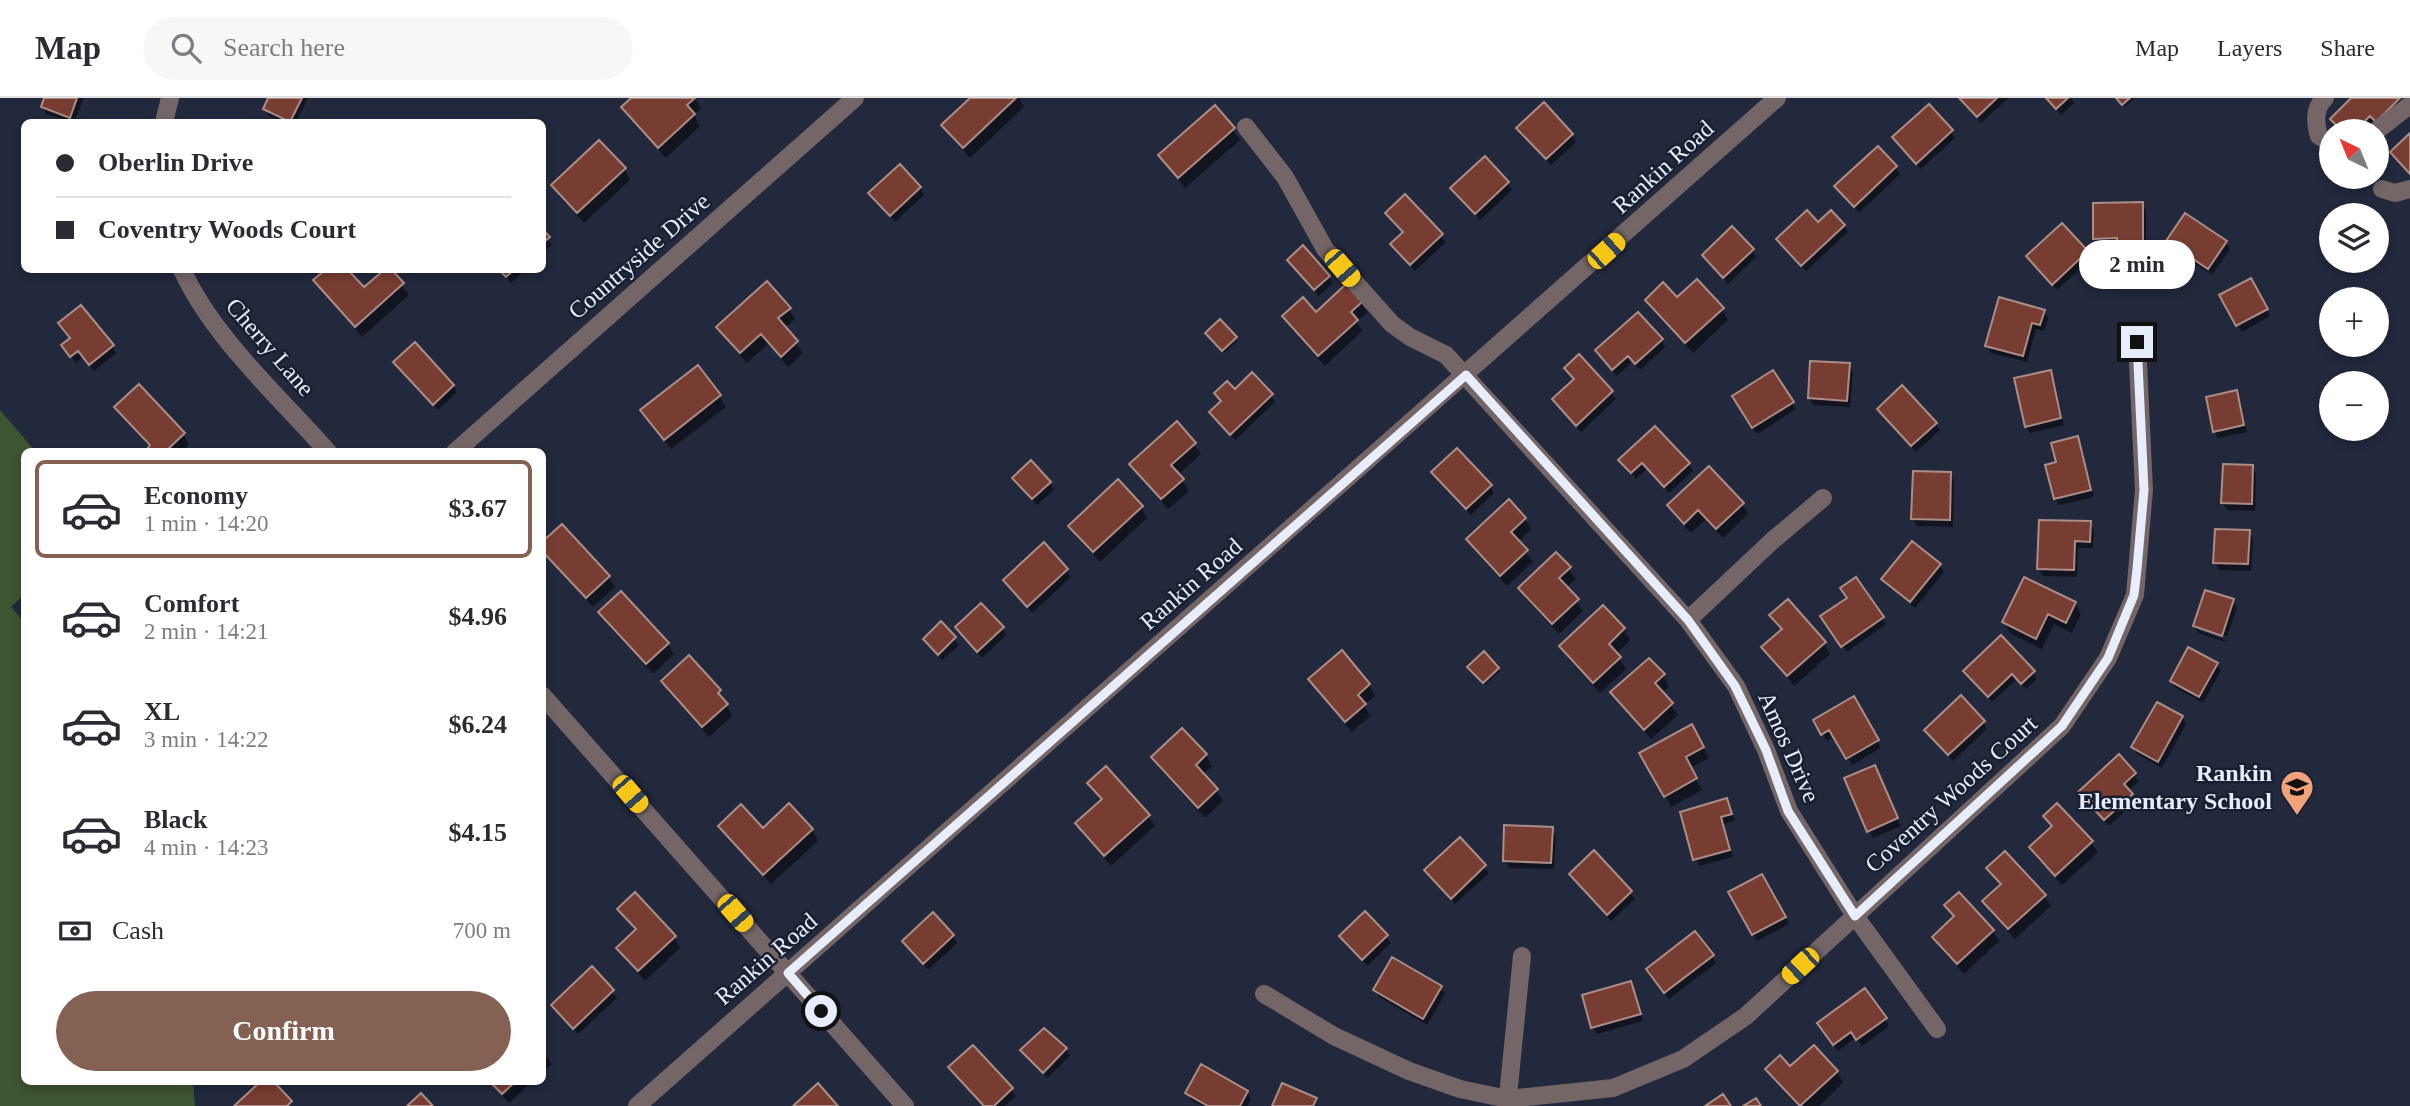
<!DOCTYPE html>
<html lang="en">
<head>
<meta charset="utf-8">
<style>
  :root { --surface:#fff; --page:#f7f7f7; --text:#2b2b33; --muted:#7c7c81; --line:#e1e1e2; --accent:#846153 }
  body { margin:0; font-family:Georgia,serif; background:var(--page); color:var(--text); height:100vh; display:flex; flex-direction:column; font-size:26px; white-space:nowrap }
  * { box-sizing:border-box; margin:0 }
  p { font-size:23px; color:var(--muted) }
  .icon { flex:none; width:38px; height:38px; fill:none; stroke:currentColor; stroke-width:2; stroke-linecap:round; stroke-linejoin:round }
  .map { position:relative; flex:1; overflow:hidden }
  .side { position:absolute; left:21px; top:350px; width:525px; height:637px; display:flex; flex-direction:column; background:var(--surface); border-radius:10px; box-shadow:0 4px 10px #0003 }
  .side>* { flex:none }
  .banner { position:absolute; left:21px; top:21px; width:525px; height:154px; border-radius:10px; box-shadow:0 4px 10px #0003; display:grid; align-content:center; height:154px; padding:0 35px; background:var(--surface) }
  .needle { width:46px; rotate:317deg }
  .fabs { position:absolute; left:2319px; top:21px; display:grid; gap:14px }
  .fabs a { display:grid; place-items:center; width:70px; height:70px; border-radius:50%; background:var(--surface); box-shadow:0 4px 10px #0003; font-size:35px }
  .end { position:absolute; width:32px; height:32px; margin:-16px; border:9px solid #e8edfb; background:#111; box-shadow:0 0 0 4px #111 }
  .from { border-radius:50% }
  .bubble { position:absolute; height:49px; border-radius:24px; background:var(--surface); box-shadow:0 4px 10px #0003; font-size:23px; font-weight:700; line-height:49px; text-align:center }
  .car { position:absolute; width:21px; height:42px; margin:-21px -10px; border-radius:9px; box-shadow:0 0 5px 2px #0007; background:linear-gradient(#f5c518 24%,#345 0 40%,#f5c518 0 76%,#345 0 86%,#f5c518 0) }
  .banner b { display:flex; align-items:center; gap:24px; height:66px; font-size:26px }
  .banner b+b { border-top:2px solid var(--line) }
  .banner i { width:18px; height:18px; background:var(--text) }
  ul { padding:12px 0 0; list-style:none }
  li { display:flex; align-items:center; gap:21px; height:98px; margin:0 14px 10px; padding:0 21px; border:4px solid transparent; border-radius:10px }
  li div { flex:1 }
  li b { display:block; font-size:26px }
  li em { font-style:normal; font-weight:700 }
  li.on { border-color:var(--accent) }
  li>.icon { width:63px; height:63px; stroke-width:1.5 }
  .pay { display:flex; align-items:center; gap:18px; height:77px; padding:0 35px; font-size:26px }
  .pay p { margin-inline-start:auto }
  .primary-button { display:flex; gap:14px; margin-top:auto; padding:14px 35px }
  .primary-button a { flex:1; height:80px; border-radius:42px; background:var(--accent); color:#fff; font-size:28px; font-weight:700; line-height:80px; text-align:center }
  header { display:flex; align-items:center; gap:42px; box-sizing:border-box; height:98px; padding:0 35px; background:var(--surface); border-bottom:2px solid var(--line) }
  header strong { font-size:33px }
  nav { display:flex; gap:38px; margin-inline-start:auto; font-size:24px }
  .search { width:490px; height:63px; background:var(--page); display:flex; align-items:center; gap:18px; box-sizing:border-box; padding:0 24px; border-radius:38px; color:var(--muted); font-size:26px }
  .map>svg:first-child { display:block }
  .green { fill:#3f5431 }
  .shadow { fill:#0007 }
  .building { fill:#783d32; stroke:#ab8d87; stroke-width:2 }
  .lines { fill:none; stroke-linecap:round; stroke-linejoin:round }
  .minor { stroke:#746666; stroke-width:18 }
  .route { stroke:#e8edfb; stroke-width:9 }
  .labels { text-anchor:middle; stroke-width:5; stroke-linejoin:round; paint-order:stroke }
  .street-label { font-size:24px; fill:#e8edfb; stroke:#191f32 }
  .poi-label { font-size:24px; font-weight:bold; fill:#e8edfb; stroke:#191f32; text-anchor:end }
</style>
</head>
<body>
<header>
<strong>Map</strong>
<div class="search"><svg class="icon" aria-label="search" viewBox="0 0 24 24"><circle cx="10" cy="10" r="6"/><path d="M15 15l6 6"/></svg>Search here</div>
<nav><a>Map</a><a>Layers</a><a>Share</a></nav>
</header>
<div class="map">
<svg width="2410" height="1008" viewBox="0 0 2410 1008">
  <rect width="100%" height="100%" fill="#22293d"/>
  <!-- green -->
  <path class="green" d="M0,312l35,41 -11,1v142l-13,13 13,15v460h169l2,24h-195z"/>
  <!-- shadow -->
  <path class="shadow" d="M46,0h38l-10,24 -28,-8 -4,-7z
    M270,0h38l-12,24h-13l-14,-6 -4,-7z
    M633,0h62l6,10 -7,7 6,11 -34,32 -37,-40 -6,-10z
    M973,0h46l5,9 -54,51 -20,-22 -7,-11z
    M1958,0h50l-27,25z
    M2045,0h26l3,5 -13,12z
    M2117,0h17v1l-9,8z
    M2353,0h46l4,7 -28,17 -9,9h-25l-9,-12z
    M1215,9l25,33 -55,48 -25,-33z
    M1519,30l53,7 4,7 -25,23z
    M1951,33l4,7 -34,31 -27,-32z
    M1878,50l22,26 -41,39 -22,-27z
    M624,71l6,11 -46,43 -25,-27 -6,-11z
    M1508,85l4,7 -32,30 -28,-32z
    M920,90l4,7 -29,27 -24,-29z
    M1405,98l41,46 -31,29 -23,-27 12,-10 -17,-21z
    M2142,106l4,7v46h-23l-4,-12h-20l-4,-7z
    M1818,126l26,2 4,6 -42,39 -28,-32z
    M542,134l10,13 -10,9z
    M2168,143l58,1 4,7 -18,26 -40,-27z
    M1752,152l4,7 -28,27 -24,-29z
    M2087,154l4,7 -34,31 -29,-33z
    M1289,162l40,17 4,6 -14,13z
    M328,172h18l18,19 22,-19h4l19,25 -47,42 -40,-46 -7,-10z
    M499,172h26l-14,13z
    M2250,182l20,36 -28,16 -21,-36z
    M1647,202h30l45,9 6,11 -35,33 -40,-42z
    M1361,205l6,10 -10,9 5,9 -37,35 -35,-39 -6,-10 32,-3z
    M789,211l6,10 -10,9 18,25 -15,14 -20,-23 -21,19 -22,-25 -6,-11z
    M2044,213l4,7 -4,13 -8,-2 -9,33 -36,-9 -4,-7z
    M1208,238l27,2 2,3 -13,12z
    M71,241l41,7 4,7 -22,18 -11,-14 -7,6 -9,-11z
    M1661,242l4,7 -25,23 -8,-8 -15,14 -20,-25z
    M1578,258l38,43 -35,33 -27,-32 21,-20 -9,-12z
    M396,265l57,23 4,6 -19,18z
    M1849,267l4,7 -3,35 -37,-2 -4,-7z
    M1773,274l23,37 -39,25 -23,-37z
    M2050,274l4,7 10,46 -34,8 -4,-7z
    M1235,293l36,4 4,7 -40,38 -24,-28 11,-10 -6,-9z
    M2236,294l4,7 7,33 -29,6 -4,-7z
    M719,298l7,11 -55,42 -22,-28z
    M117,310l66,26 6,11 -7,7h-36l4,-5 -27,-29z
    M1879,312l57,14 4,6 -24,22z
    M2077,340l4,7 13,52 -35,8 -4,-6 3,-35z
    M1194,346l7,10 -23,21 11,16 -21,18 -30,-34 -6,-11z
    M1621,362l68,4 4,7 -24,22 -22,-24 -11,10z
    M2252,368l4,7 -1,38 -28,-1 -4,-7z
    M1433,374l57,14 4,7 -23,22z
    M1950,376l4,7 -1,46 -36,-1 -4,-7z
    M1050,385l4,7 -17,15 -18,-20z
    M1742,406l6,10 -25,24 -18,-18 -14,13 -16,-17 -6,-10z
    M1141,409l6,11 -47,44 -23,-25 -7,-11z
    M542,414l5,8 -5,4z
    M1525,421l6,10 -13,13 15,20 -26,24 -33,-36 -6,-10z
    M2090,425l4,7 -1,18h-15l-1,29 -34,-1 -4,-7z
    M2249,434l4,7 -2,32 -32,-1 -4,-7z
    M1044,447l27,32 -39,36 -27,-33z
    M542,452l67,27 6,10 -22,20z
    M1556,456l20,25 -10,9 17,23 -24,23 -33,-35 -6,-11z
    M1940,467l4,7 -29,36 -28,-22 -4,-7z
    M2233,503l4,7 -10,28 -29,-10v4l28,10 -1,2 -27,-9 -4,-7z
    M2075,505l6,11 -9,19 -18,-9 -12,25 -32,-16 -6,-11z
    M1603,509l21,23 6,10 -14,14 10,15 -26,24 -33,-36 -6,-11z
    M600,514l68,32 6,10 -21,20 -47,-51z
    M1771,517l53,28 6,11 -36,32 -30,-39 18,-16z
    M1882,520l4,6 -39,28 -21,-28z
    M941,526l18,21 -17,15 -17,-21z
    M957,530h45l4,7 -24,23z
    M2217,567l4,6 -18,32 -27,-15 -4,-7z
    M1498,571l2,2 -15,14 -14,-15z
    M1966,573l67,1 4,7 -11,10 -9,-10 -25,23z
    M1663,577l6,11 -7,7 16,22 -27,24 -32,-35 -6,-11z
    M1310,581l59,6 6,11 -11,9 6,11 -18,16 -35,-42z
    M663,583l56,10 13,25 -23,21 -40,-45z
    M1853,601l28,49 -29,17 -17,-29 -8,5 -12,-20z
    M2182,619l4,7 -24,44 -25,-14 -4,-7z
    M1983,624l4,7 -34,32 -27,-31z
    M1691,629l18,31 -19,10 12,22 -31,17 -29,-53z
    M1182,632l24,25 6,11 -10,9 15,16 6,10 -18,17 -46,-50 -6,-10z
    M2119,659l20,24 -11,10 7,11 -26,24 -28,-33z
    M1878,676l23,52 -28,12 -27,-59z
    M1090,685l58,33 7,10 -44,40 -28,-32 -6,-10 25,-23z
    M1727,702l8,21 -11,3 9,33 -34,9 -17,-53z
    M2045,719l46,25 7,10 -36,33 -25,-27 -6,-11 21,-19z
    M720,728l43,4h49l6,11 -47,43 -44,-47z
    M1552,731l4,7 -2,33 -45,-1 -4,-7z
    M1460,741l29,34 -34,31 -29,-33z
    M1594,755l41,46 -24,22 -40,-46z
    M1989,771l55,27 7,10 -36,33 -25,-27 -6,-11 17,-15z
    M1762,778l27,48 -32,17 -26,-48z
    M1947,808l46,25 6,10 -35,33 -24,-26 -6,-11 20,-19z
    M619,811l55,28 6,11 -35,33 -20,-22 -6,-11 17,-16z
    M1365,815l26,30 -24,23 -26,-30z
    M953,838l4,7 -29,27 -24,-28z
    M1712,858l4,7 -47,36 -17,-23z
    M592,871l25,29 -39,36 -25,-29z
    M1630,885l13,38 -46,13 -4,-7z
    M1441,889l4,7 -18,31 -48,-28 -4,-7z
    M1885,921l4,7 -27,20 -6,-8 -18,13 -15,-21z
    M1044,932l22,19 4,7 -23,22 -25,-27z
    M973,949l43,49 -11,10h-21l-33,-38z
    M1814,949l23,25 6,11 -24,23h-21l-24,-26 -6,-11h22z
    M542,952l10,14 -10,8z
    M489,984h43l-23,21z
    M1187,995h60l4,6 -4,7h-45l-11,-6z"/>
  <!-- building -->
  <path class="building" d="M44,0h33l-7,20 -29,-11z
    M268,0h34l-12,24 -27,-13z
    M631,0h64l-8,7 8,9 -37,34 -37,-41z
    M970,0h46l-53,50 -22,-23z
    M1959,0h38l-20,19z
    M2046,0h22l-12,11z
    M2116,0h14l-8,7z
    M2351,0h49l-24,24 -6,-6 -15,15h-13l-12,-12z
    M1544,4l29,32 -27,25 -30,-31z
    M1929,6l24,26 -37,34 -24,-27z
    M1215,7l20,23 -57,50 -20,-23z
    M2410,35v41l-20,-22z
    M599,42l27,28 -49,45 -26,-28z
    M1878,48l19,20 -43,41 -20,-21z
    M1485,58l24,26 -34,32 -25,-26z
    M900,66l21,23 -31,29 -22,-23z
    M1405,96l38,40 -33,31 -20,-21 13,-12 -18,-19z
    M2143,104v48h-26v-12l-24,1v-36z
    M1807,112l11,12 13,-12 14,15 -44,41 -25,-27z
    M2185,115l42,28 -19,28 -42,-28z
    M2062,125l26,28 -36,34 -26,-29z
    M1732,128l22,23 -31,29 -21,-23z
    M542,131l8,8 -8,7z
    M1303,147l27,31 -16,14 -27,-30z
    M325,172h23l16,17 20,-17h8l12,13 -49,44 -42,-47z
    M499,172h15l-8,7z
    M2251,180l17,31 -32,17 -17,-31z
    M1697,181l27,29 -39,35 -40,-43 18,-18 14,15z
    M767,183l24,27 -13,10 20,23 -17,16 -20,-23 -21,19 -24,-26z
    M1346,186l16,18 -11,10 7,8 -40,36 -36,-40 21,-19 13,15z
    M1999,199l46,13 -5,15 -8,-2 -9,33 -38,-10z
    M81,207l33,40 -25,20 -11,-14 -8,6 -9,-12 9,-7 -12,-15z
    M1638,214l25,27 -28,25 -7,-8 -16,14 -17,-20z
    M1220,221l17,18 -15,14 -17,-18z
    M415,244l39,43 -21,20 -40,-43z
    M1579,256l34,37 -37,35 -24,-27 22,-20 -10,-11z
    M1810,263l40,2 -3,38 -39,-3z
    M698,267l23,30 -57,45 -24,-30z
    M1773,272l21,32 -42,26 -20,-32z
    M2051,272l10,48 -36,9 -11,-49z
    M1252,274l21,22 -43,41 -21,-23 12,-11 -7,-8 13,-12 8,8z
    M139,286l46,49 -20,19h-20l5,-7 -36,-38z
    M1902,287l35,38 -26,23 -34,-37z
    M2237,292l7,35 -31,7 -7,-35z
    M1177,323l19,22 -25,22 13,14 -23,20 -32,-35z
    M1655,328l35,37 -26,24 -22,-24 -11,10 -13,-13z
    M2078,338l13,54 -37,9 -9,-34 11,-3 -5,-19z
    M1457,350l35,37 -26,24 -35,-37z
    M1031,362l20,22 -19,17 -20,-21z
    M2223,366l30,1 -1,39 -31,-1z
    M1709,368l35,37 -28,26 -18,-19 -14,14 -17,-19z
    M1913,373l38,1 -1,48 -39,-1z
    M1118,381l25,27 -50,46 -25,-26z
    M1509,401l17,19 -15,14 17,18 -28,26 -34,-37z
    M2039,422l52,1 -1,21 -15,-1 -1,29 -37,-1z
    M562,426l48,52 -24,22 -44,-47v-9z
    M2215,431l35,1 -2,34 -35,-1z
    M1912,443l29,23 -31,38 -29,-23z
    M1044,444l24,27 -41,38 -24,-27z
    M1556,454l15,15 -12,11 20,21 -27,25 -34,-36z
    M1856,479l28,40 -43,30 -21,-31 27,-18 -7,-10z
    M2024,479l52,25 -10,21 -18,-9 -12,25 -34,-17z
    M2205,492l29,9 -12,37 -29,-10z
    M621,493l48,52 -23,21 -48,-52z
    M1788,501l38,43 -39,34 -26,-29 21,-18 -13,-14z
    M981,505l23,24 -27,25 -22,-25z
    M1603,507l22,23 -16,16 12,13 -28,26 -34,-37z
    M941,523l15,16 -18,18 -15,-16z
    M2001,537l34,36 -14,13 -9,-10 -24,23 -25,-26z
    M2188,549l30,16 -19,34 -29,-16z
    M1342,552l28,34 -12,11 8,9 -21,18 -37,-43z
    M1484,553l15,17 -16,15 -16,-16z
    M689,557l32,35 -3,3 10,11 -26,23 -41,-46z
    M1649,560l16,16 -10,9 18,20 -29,27 -34,-38z
    M1961,597l24,26 -37,34 -24,-25z
    M1854,598l25,44 -33,19 -17,-29 -8,5 -8,-15z
    M2157,604l26,14 -25,46 -27,-15z
    M1692,626l12,23 -18,10 11,21 -33,19 -25,-44z
    M1182,630l25,26 -11,11 22,24 -20,19 -47,-51z
    M2119,656l17,19 -12,11 9,10 -29,26 -26,-28z
    M1875,667l23,53 -31,14 -23,-54z
    M1106,668l44,49 -46,41 -29,-33 27,-24 -15,-16z
    M1727,700l5,16 -11,3 9,33 -37,10 -13,-48z
    M789,705l24,26 -50,46 -45,-49 23,-22 22,24z
    M2057,705l36,38 -38,35 -26,-29 23,-21 -9,-10z
    M1504,727l49,2 -2,36 -48,-2z
    M1460,739l26,28 -35,34 -27,-29z
    M1594,752l38,41 -25,24 -38,-41z
    M2005,753l41,44 -38,34 -26,-28 19,-17 -15,-16z
    M1762,776l24,43 -34,18 -24,-43z
    M635,794l41,44 -38,35 -22,-23 20,-19 -19,-20z
    M1959,794l35,38 -37,34 -25,-27 22,-21 -10,-11z
    M1365,813l23,24 -26,25 -23,-24z
    M933,814l21,23 -31,29 -21,-23z
    M1695,833l19,24 -50,38 -18,-24z
    M1392,859l50,29 -19,33 -50,-29z
    M592,868l22,24 -41,39 -22,-24z
    M1631,883l10,33 -50,14 -9,-33z
    M1865,890l22,30 -31,22 -5,-8 -18,13 -16,-22z
    M1044,930l23,20 -24,25 -23,-23z
    M973,947l40,43 -19,18h-10l-36,-39z
    M1814,947l24,26 -38,35 -35,-37 15,-14 10,11z
    M1201,966l47,27 -8,15h-32l-23,-13z
    M260,984h14l18,19 -5,5h-53z
    M490,984h25l-13,12z
    M818,985l20,23h-45z
    M1282,985l35,15 -4,8h-41z
    M421,995l12,13h-26z
    M1723,996l8,12h-26z
    M1756,1000l5,8h-18z"/>
  <g class="lines">
    <!-- minor -->
    <path class="minor" d="M2325,0c-11,10 -10,25 -6,38l12,7
      M164,24l6,-24
      M1246,29l39,50 40,72 67,75 18,13 36,18 242,265 48,66 30,64 23,61 66,105 82,113
      M2376,33l34,-26
      M2382,91l13,4 15,-4
      M182,172c33,70 95,124 146,182
      M455,354l400,-354
      M1688,522l84,-79 51,-43
      M542,597l363,411
      M1264,896l70,42 75,35 51,18 48,10 105,-11 70,-29 63,-43 316,-290 46,-68 27,-63 9,-105 -7,-148
      M637,1008l1140,-1008
      M1507,1008l15,-150"/>
  </g>
  <g class="lines">
    <!-- route -->
    <path class="route" d="M821,913l-33,-38 678,-598 222,245 47,66 31,64 22,61 67,105 207,-190 46,-68 26,-63 3,-26 7,-79 -7,-148"/>
  </g>
  <!-- icons -->
  <defs>
    <symbol id="school-pin" viewBox="-11 -11 22 30"><path d="M0 17L-7.5 6A9.5 9.5 0 1 1 7.5 6Z" fill="#f1a27b" stroke="#191f32"/><path d="M0-5L7-2L0 1L-7-2ZM-4 1L0 2.5L4 1V4Q0 6-4 4Z" fill="#111"/></symbol>
  </defs>
  <g fill-rule="evenodd">
    <use href="#school-pin" x="2278" y="670" width="38" height="52"/>
  </g>
  <g class="labels">
    <!-- street labels -->
    <g class="street-label">
      <text transform="translate(1663 69) rotate(-42)" y="8">Rankin Road</text>
      <text transform="translate(639 158) rotate(-41)" y="8">Countryside Drive</text>
      <text transform="translate(270 249) rotate(49)" y="8">Cherry Lane</text>
      <text transform="translate(1191 486) rotate(-41)" y="8">Rankin Road</text>
      <text transform="translate(1789 649) rotate(66)" y="8">Amos Drive</text>
      <text transform="translate(1951 696) rotate(-42)" y="8">Coventry Woods Court</text>
      <text transform="translate(766 861) rotate(-41)" y="8">Rankin Road</text>
    </g>
    <!-- poi labels -->
    <g class="poi-label">
      <text x="2272" y="683">Rankin<tspan x="2272" dy="28">Elementary School</tspan></text>
    </g>
  </g>
</svg>
<div class="fabs">
<a><svg class="needle" viewBox="-14 -14 28 28"><path d="M0-13l5 13h-10z" fill="#e53935"/><path d="M0 13l5-13h-10z" fill="#7c7c81"/></svg></a>
<a><svg class="icon" aria-label="layers" viewBox="0 0 24 24"><path d="M12 4l9 5-9 5-9-5zM3 14l9 5 9-5"/></svg></a>
<a>+</a>
<a>−</a>
</div>
<i class="end from" style="left:821px;top:913px"></i>
<i class="end" style="left:2137px;top:244px"></i>
<div class="bubble" style="left:2079px;top:142px;width:116px">2 min</div>
<i class="car" style="left:1606px;top:153px;rotate:48deg"></i>
<i class="car" style="left:1342px;top:170px;rotate:139deg"></i>
<i class="car" style="left:630px;top:696px;rotate:139deg"></i>
<i class="car" style="left:735px;top:815px;rotate:139deg"></i>
<i class="car" style="left:1800px;top:868px;rotate:227deg"></i>
<div class="banner">
<b><i class="from"></i>Oberlin Drive</b>
<b><i></i>Coventry Woods Court</b>
</div>
<section class="side">
<ul>
<li class="on"><svg class="icon" aria-label="car" viewBox="0 0 24 24"><path d="M5 17H2v-5l4-1 3-4h7l3 4 3 1v5h-3M9 17h6M6 11h13"/><circle cx="7" cy="17" r="2"/><circle cx="17" cy="17" r="2"/></svg><div><b>Economy</b><p>1 min · 14:20</p></div><em>$3.67</em></li>
<li><svg class="icon" aria-label="car" viewBox="0 0 24 24"><path d="M5 17H2v-5l4-1 3-4h7l3 4 3 1v5h-3M9 17h6M6 11h13"/><circle cx="7" cy="17" r="2"/><circle cx="17" cy="17" r="2"/></svg><div><b>Comfort</b><p>2 min · 14:21</p></div><em>$4.96</em></li>
<li><svg class="icon" aria-label="car" viewBox="0 0 24 24"><path d="M5 17H2v-5l4-1 3-4h7l3 4 3 1v5h-3M9 17h6M6 11h13"/><circle cx="7" cy="17" r="2"/><circle cx="17" cy="17" r="2"/></svg><div><b>XL</b><p>3 min · 14:22</p></div><em>$6.24</em></li>
<li><svg class="icon" aria-label="car" viewBox="0 0 24 24"><path d="M5 17H2v-5l4-1 3-4h7l3 4 3 1v5h-3M9 17h6M6 11h13"/><circle cx="7" cy="17" r="2"/><circle cx="17" cy="17" r="2"/></svg><div><b>Black</b><p>4 min · 14:23</p></div><em>$4.15</em></li>
</ul>
<div class="pay"><svg class="icon" aria-label="cash" viewBox="0 0 24 24"><path d="M3 7h18v10H3z"/><circle cx="12" cy="12" r="2"/></svg>Cash<p>700 m</p></div>
<div class="primary-button"><a>Confirm</a></div>
</section>
</div>
</body>
</html>
